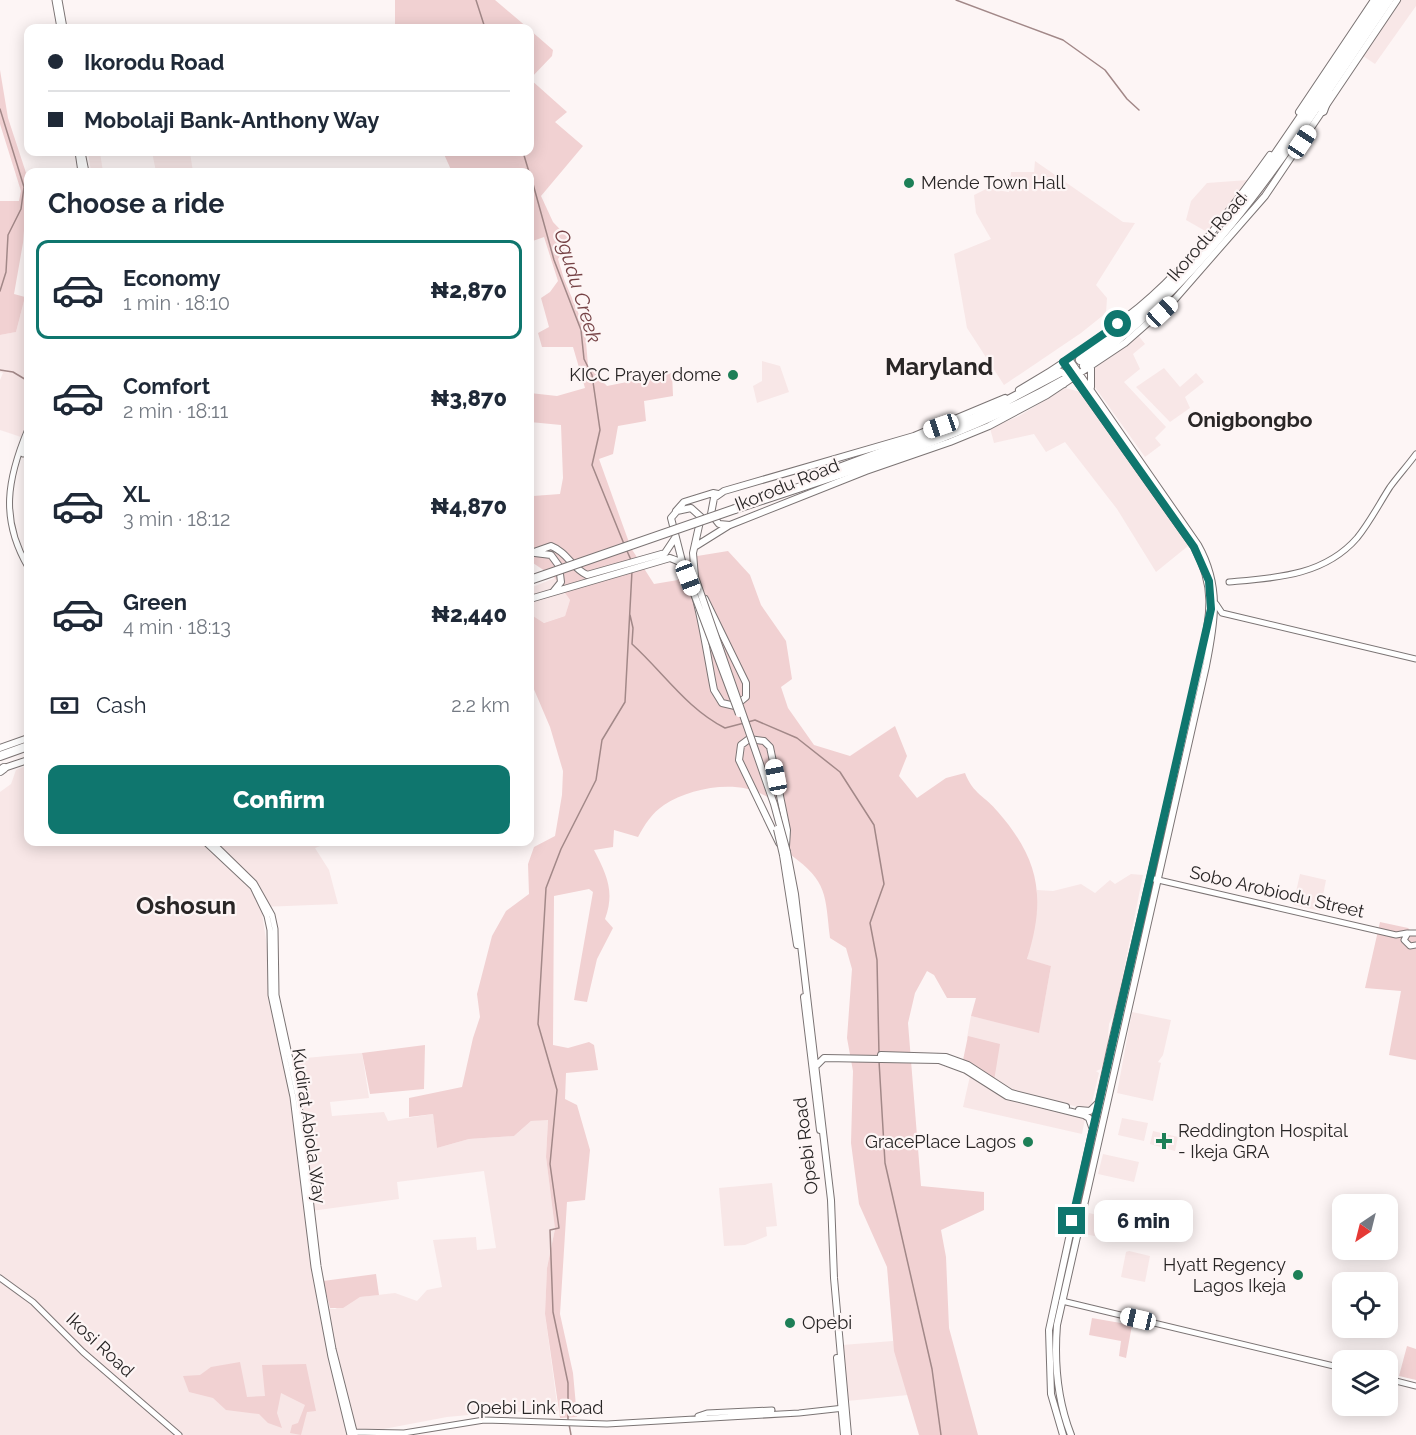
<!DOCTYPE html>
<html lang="en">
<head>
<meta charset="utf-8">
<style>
  :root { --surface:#fff; --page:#f2f2f3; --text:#1f2937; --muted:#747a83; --line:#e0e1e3; --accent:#0f766e }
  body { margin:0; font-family:Raleway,sans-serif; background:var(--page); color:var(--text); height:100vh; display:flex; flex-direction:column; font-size:22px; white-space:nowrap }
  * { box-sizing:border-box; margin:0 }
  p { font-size:20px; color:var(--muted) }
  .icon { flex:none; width:33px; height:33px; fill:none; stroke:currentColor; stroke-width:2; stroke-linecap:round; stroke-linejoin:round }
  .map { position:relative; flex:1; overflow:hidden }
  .details { position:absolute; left:24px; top:168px; width:510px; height:678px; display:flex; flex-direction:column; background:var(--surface); border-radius:12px; box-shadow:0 3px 15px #0003 }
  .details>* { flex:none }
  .guide { position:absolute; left:24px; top:24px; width:510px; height:132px; border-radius:12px; box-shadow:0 3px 15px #0003; display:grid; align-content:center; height:132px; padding:0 24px; background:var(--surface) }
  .needle { width:39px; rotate:215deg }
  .tools { position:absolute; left:1332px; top:1194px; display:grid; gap:12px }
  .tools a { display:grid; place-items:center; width:66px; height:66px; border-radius:12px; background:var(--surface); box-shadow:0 3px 15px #0003; font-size:30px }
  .end { position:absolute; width:27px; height:27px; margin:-14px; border:8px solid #0f766e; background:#fff; box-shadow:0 0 0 3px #fff }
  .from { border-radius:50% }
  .bubble { position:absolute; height:42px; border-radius:12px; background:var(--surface); box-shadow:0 3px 15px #0003; font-size:20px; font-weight:800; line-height:42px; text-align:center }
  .car { position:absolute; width:18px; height:36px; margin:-18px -9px; border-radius:8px; box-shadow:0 0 4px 2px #0007; background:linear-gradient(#fff 24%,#345 0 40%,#fff 0 76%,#345 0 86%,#fff 0) }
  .guide b { display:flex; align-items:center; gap:21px; height:57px; font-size:22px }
  .guide b+b { border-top:2px solid var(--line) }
  .guide i { width:15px; height:15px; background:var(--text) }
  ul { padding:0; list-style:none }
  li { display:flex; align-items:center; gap:18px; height:99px; margin:0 12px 9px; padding:0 12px; border:3px solid transparent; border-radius:12px }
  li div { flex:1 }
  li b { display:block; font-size:22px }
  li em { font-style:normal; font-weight:800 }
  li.active { border-color:var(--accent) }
  li>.icon { width:54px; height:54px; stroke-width:1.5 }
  h2 { padding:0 24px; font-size:27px; line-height:72px }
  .pay { display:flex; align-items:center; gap:15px; height:66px; padding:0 24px; font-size:22px }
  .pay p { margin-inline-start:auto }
  .primary-button { display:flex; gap:12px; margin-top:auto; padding:12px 24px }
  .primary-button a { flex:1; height:69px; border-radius:12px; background:var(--accent); color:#fff; font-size:24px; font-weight:800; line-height:69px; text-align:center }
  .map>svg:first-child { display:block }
  .built { fill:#f8e7e7; fill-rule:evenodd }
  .green { fill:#f1d1d2 }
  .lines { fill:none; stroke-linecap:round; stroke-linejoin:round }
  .stream { stroke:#a28888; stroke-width:1.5 }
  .secondary-casing { stroke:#7b7474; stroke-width:7 }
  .primary-casing { stroke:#7b7474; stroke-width:8 }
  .highway-casing { stroke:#7b7474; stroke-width:10 }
  .secondary { stroke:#fff; stroke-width:5 }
  .primary { stroke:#fff; stroke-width:6 }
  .highway { stroke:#fff; stroke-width:8 }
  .primary-bridge-casing { stroke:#7b7474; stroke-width:8; stroke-linecap:butt }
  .highway-bridge-casing { stroke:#7b7474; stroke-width:10; stroke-linecap:butt }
  .primary-bridge { stroke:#fff; stroke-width:6 }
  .highway-bridge { stroke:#fff; stroke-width:8 }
  .route { stroke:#0f766e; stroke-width:8 }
  .poi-dot { fill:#1d7f57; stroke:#fdf5f5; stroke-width:2 }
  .labels { text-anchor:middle; stroke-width:4.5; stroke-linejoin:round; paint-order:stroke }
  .poi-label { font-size:18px; fill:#292626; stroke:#fdf5f5; text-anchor:start }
  .street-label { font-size:18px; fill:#292626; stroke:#fdf5f5 }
  .water-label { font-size:20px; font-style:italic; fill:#754144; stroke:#fdf5f5 }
  .quarter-label { font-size:21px; font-weight:bold; fill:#292626; stroke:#fdf5f5 }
  .district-label { font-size:24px; font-weight:bold; fill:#292626; stroke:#fdf5f5 }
</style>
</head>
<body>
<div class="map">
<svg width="1416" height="1435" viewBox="0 0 1416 1435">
  <rect width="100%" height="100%" fill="#fdf5f5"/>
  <!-- built -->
  <path class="built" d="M1400,0h16v6l-41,58 -12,-8z
    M88,152h12l3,20h-12z
    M152,152h38l3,20h-37z
    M1035,161l88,61 12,1 -39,62 11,13 -1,15 -25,20 -77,52 -37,-57 -13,-74 37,-15 -15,-26 -2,-18 18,-9 4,4 13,2 2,-20h23z
    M1248,180l-41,52 -21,-12 5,-19 16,-18z
    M25,297l3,2v122l-7,16 -21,-7v-50l3,-7 -3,-1v-37l16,-3z
    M1138,335l7,9 -12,10 7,15 -16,13 42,45 -11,11 6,7 -16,12 -53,-74 1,-11 3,-5z
    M762,361l18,5 9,26 -32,11 -4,-17 9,-5z
    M1164,368l16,19 16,-14 8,9 -19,15 5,11 -20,14 -34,-35z
    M1065,388l16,4 107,154 -32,26 -39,-63 -52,-67 -19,10 -12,-18 -40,9 -4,-15 29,-12z
    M555,578l15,22 -5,16 -21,7 -14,-9v-26z
    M28,765v77h302l-15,6 14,22 9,34 -77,3 6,39 1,33 14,81 80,-7 7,45 -39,4 2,14 52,-4 4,9 45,-7 4,34 32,-9 45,-3 17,-15 17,-2 -2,38 9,72 -8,39 -2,46 13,97 -57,1 -54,5 -95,18h-352v-643l11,-8 5,-14zM484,1171l12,77 -19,2 -1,-13 -43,3 9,47 -15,3 -10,11 -22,-8 -35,4 -25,12 -17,-1 -14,-96 95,-13 -2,-17z
    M1131,874l12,1 -27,134 -7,15 -2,27 -6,18 -5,2 3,2 -8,34 -5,2 -69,-17 -23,-11 -27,-43 4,-22 68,16 12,-66 -24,-6 10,-51v-19l16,1 28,-7 14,9 15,-13 5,4z
    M1300,874l26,6 -6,31 -27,-6z
    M1132,1012l39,8 -8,35 -5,7 3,1 -8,38 -36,-8z
    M970,1076l39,23 76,20 -3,15 -119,-27z
    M1122,1118l26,5 -4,18 -26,-6z
    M1153,1131l25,6 -3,14 -25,-7z
    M1103,1154l36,8 -5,20 -36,-8z
    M772,1183l5,43 -11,1 1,9 -22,9 -21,1 -5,-58z
    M1089,1213l37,9 -5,19 -37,-7z
    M1129,1251l21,5 -5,26 -24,-5 5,-25z
    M893,1341l15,54 -61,6 -5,-56z"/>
  <!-- green -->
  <path class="green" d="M395,0h100l33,28h-133z
    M530,30l23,20 -1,6 -22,23 37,33 -12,10 28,24 -42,50 12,26 17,18 -12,19 6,20 21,50 3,37 19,20 65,-13 1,23 -29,5 2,20 -28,5 -5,28 -14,5 32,89 23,36 24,-4 13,-23 37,-6 22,24 11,30 25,36 6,38 -11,8 7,21 26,37 36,11 45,-30 12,30 -8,20 18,22 29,-20 19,-5c8,21 20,23 33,39 42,48 48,87 29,147l24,7 -12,67 -68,-17 5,-18h-29l-13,-23 -7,-4 -12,22 -7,30 13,163 63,6v18l-43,20 5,27 3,71 29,107h-59l-25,-84 -7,-84 -28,-63 -8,-61 2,-72 -6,-33 5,-69 -6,-21 -16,-10c-5,-43 -2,-56 -39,-83 -3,-16 -8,-46 -21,-56 -28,-21 -78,-12 -106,6 -12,8 -19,19 -26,32l-24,-7 -1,17 -19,3c13,25 21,42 11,69l8,9 -16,31 -10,43 -13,-2 19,-108 -4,-3 -35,7 -1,149 15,3 21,-6 5,3 4,25 -32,3 -1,26 12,6 13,45 -5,50 -18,2 -7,112 13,59 4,44 -17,1 -15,-104 2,-46 8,-39 -9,-72 2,-37 -17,1 -17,15 -45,3 -32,9 -4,-34 -24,3v-19l53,-11 11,-49 7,-21 -3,-23 15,-58 14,-25 23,-17 -1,-30 6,-17 21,-11 7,-41 1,-24 -13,-44 -20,-47v-66l14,9 21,-7 5,-16 -16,-23 -24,-16v-60l3,-5 27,-2 3,-16 -2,-53 -31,-3v-29l27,3 28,-8 -12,-41h-31l-4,-14 11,-6 -8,-29 9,-6 8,-11 -14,-44 -14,5v-70h-78l-9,-20h87z
    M0,70l8,48 20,61 -5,64 -9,51 11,3 -9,35 -16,3v-134h19l2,-10 -21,-67z
    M1380,922l28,6 8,8v124l-27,-5 12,-64 -36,-3z
    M968,1036l32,8 -6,37 -31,-21z
    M425,1045l-1,44 -54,5 -8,-41z
    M376,1274l3,21 -19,2 -17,11h-13l-7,-27z
    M1092,1318l40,7 -6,33 -7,-2 2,-15 -32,-6z
    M1407,1346l9,3v31l-17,-4z
    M240,1362l7,35 18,-1 -3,-31 44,-1 10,47 -9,1 -6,23 -11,-2 2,-8 6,-2 7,-18 -24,-12 -4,20 5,15 -14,-5 -9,-9 -33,-4 -13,-12 -24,-6 -6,-16 17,-1 11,-8z"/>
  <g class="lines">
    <!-- stream -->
    <path class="stream" d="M476,0l9,28
      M956,0l107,40 42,30 22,29 12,11
      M0,109l24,78 -3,22 -13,26 -2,37 -6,19
      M523,152l6,20
      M530,173l24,87 27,70 3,29 8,16 8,55 -8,35 32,79
      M0,370l13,2 15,9
      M627,551l4,9
      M630,615l3,13 -1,16c31,28 55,65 93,84l19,-5
      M748,722l7,-2 42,18 43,34 34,53 10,59 -14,39 7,37 2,94
      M879,1061l6,102 47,206 9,66
      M568,1419v-36l-15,-71 -3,-82 9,-2 -9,-64 7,-74 -19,-66 8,-136 15,-39 35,-69 6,-40 23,-38 7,-131
      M569,1424l2,11"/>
    <defs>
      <path id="secondary" d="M55,0l5,28
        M59,0l5,28
        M78,152l3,20
        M82,152l4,20
        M28,429c-21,50 -28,90 0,138
        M23,454l5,-13
        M1229,582c46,-4 95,-6 128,-44 13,-16 22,-34 33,-51 8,-11 18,-22 26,-33
        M1216,604l6,9 194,46
        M205,842l48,45 14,29 3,14 1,65 22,102 21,170 17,90 19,78
        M212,842l42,41 18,32 3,14 1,66 22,101 20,170 15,83 22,86
        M1154,879l242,56 11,-2
        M1416,933h-8l-4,7 6,6 6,-1
        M0,1278l33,24 50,50 96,83
        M1062,1301l280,67
        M1388,1379l28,7
        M698,1416l9,-3 65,-3
        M352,1432l52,1 80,-13 123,4 192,-11 45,-5"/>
      <path id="primary" d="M1299,112l75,-112
        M1069,359l129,186c23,41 17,76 8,121l-149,659c-3,38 0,74 14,110
        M1055,369l10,5 2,4 -3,6
        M1091,387v-20
        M1019,390c42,-24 82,-52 120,-83 50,-41 93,-99 131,-152
        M1005,398l-91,38 -190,55 -10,7 -3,16 8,10 11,1 136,-54 84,-29 39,-16 58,-31 78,-52 50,-44 90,-103 132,-196
        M676,511l8,-9 29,-9 5,1
        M696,546l32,-20
        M531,553l20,-7c16,6 21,22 36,29l78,-22 10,-15
        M535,553l16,2 8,11 2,16 -8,10
        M683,565l-12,-47 6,-7 14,-3 10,9 -8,36 2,24
        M530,599l140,-41c5,2 10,3 13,7 15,21 25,97 31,125l8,13 13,3 11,-9v-14l-41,-84
        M0,748l28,-10
        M1,769l27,-9
        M779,843l-40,-83 2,-15 8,-6 15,2 6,6 17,83 -1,16
        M787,852l8,42 36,306 3,78 14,157
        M783,855l14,90
        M804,997l16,133
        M881,1055l65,2 22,8 43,28 55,14
        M817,1065l7,-7 115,2 27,10 41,26 77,19 5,3 3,9
        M1079,1110l11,1 8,-8
        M837,1358l7,77
        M1063,1435l-12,-41 -2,-64 62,-284 89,-382c9,-45 18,-74 -6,-117l-131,-185"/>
      <path id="highway" d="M1323,111l6,-17
        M1249,193l132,-193
        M1080,360l55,-42 40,-38
        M1084,366c133,-96 214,-233 305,-366
        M823,474l151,-56 85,-45
        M735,509c111,-38 226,-70 329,-129
        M0,756l28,-10
        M0,771l4,-3"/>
    </defs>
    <!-- secondary casing -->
    <use href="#secondary" class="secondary-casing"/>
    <!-- primary casing -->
    <use href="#primary" class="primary-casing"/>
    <!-- highway casing -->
    <use href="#highway" class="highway-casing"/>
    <!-- secondary -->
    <use href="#secondary" class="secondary"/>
    <!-- primary -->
    <use href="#primary" class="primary"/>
    <!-- highway -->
    <use href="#highway" class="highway"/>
    <defs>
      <path id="primary-bridge" d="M695,577l79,227 13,48
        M693,591l46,123
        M777,829l6,26"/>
      <path id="highway-bridge" d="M530,580l205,-71"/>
    </defs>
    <!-- primary-bridge casing -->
    <use href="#primary-bridge" class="primary-bridge-casing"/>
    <!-- highway-bridge casing -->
    <use href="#highway-bridge" class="highway-bridge-casing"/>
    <!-- primary-bridge -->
    <use href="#primary-bridge" class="primary-bridge"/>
    <!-- highway-bridge -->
    <use href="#highway-bridge" class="highway-bridge"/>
  </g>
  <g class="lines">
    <!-- route -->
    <path class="route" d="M1072,1221l139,-612 -2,-28 -15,-34 -131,-185 55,-38"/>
  </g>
  <!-- markers -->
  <g class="poi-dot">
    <circle cx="909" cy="183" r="6"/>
    <circle cx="733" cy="375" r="6"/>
    <path d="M1161 1132h6v6h6v6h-6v6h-6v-6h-6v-6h6z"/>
    <circle cx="1028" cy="1142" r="6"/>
    <circle cx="1298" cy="1275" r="6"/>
    <circle cx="790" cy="1323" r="6"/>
  </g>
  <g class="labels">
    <!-- poi labels -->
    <g class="poi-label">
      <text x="921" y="189">Mende Town Hall</text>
      <text x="721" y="381" text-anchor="end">KICC Prayer dome</text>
      <text x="1178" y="1137">Reddington Hospital<tspan x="1178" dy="21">- Ikeja GRA</tspan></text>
      <text x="1016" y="1148" text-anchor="end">GracePlace Lagos</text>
      <text x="1286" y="1271" text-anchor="end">Hyatt Regency<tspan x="1286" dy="21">Lagos Ikeja</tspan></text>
      <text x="802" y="1329">Opebi</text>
    </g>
    <!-- street labels -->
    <g class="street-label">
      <text transform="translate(1207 237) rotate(-49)" y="6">Ikorodu Road</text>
      <text transform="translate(787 485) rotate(-22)" y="6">Ikorodu Road</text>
      <text transform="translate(1277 892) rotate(13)" y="6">Sobo Arobiodu Street</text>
      <text transform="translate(309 1126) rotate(82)" y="6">Kudirat Abiola Way</text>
      <text transform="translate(806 1146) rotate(-97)" y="6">Opebi Road</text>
      <text transform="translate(100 1345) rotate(43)" y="6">Ikosi Road</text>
      <text x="535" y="1414">Opebi Link Road</text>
    </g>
    <!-- water labels -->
    <g class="water-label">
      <text transform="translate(578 286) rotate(73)" y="7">Ogudu Creek</text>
    </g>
    <!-- quarter labels -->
    <g class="quarter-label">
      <text x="1250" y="427">Onigbongbo</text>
    </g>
    <!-- district labels -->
    <g class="district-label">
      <text x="939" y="375">Maryland</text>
      <text x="186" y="914">Oshosun</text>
    </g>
  </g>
</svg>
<div class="tools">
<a><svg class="needle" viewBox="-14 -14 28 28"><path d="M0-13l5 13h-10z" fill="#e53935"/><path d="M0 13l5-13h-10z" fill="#747a83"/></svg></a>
<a><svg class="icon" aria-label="locate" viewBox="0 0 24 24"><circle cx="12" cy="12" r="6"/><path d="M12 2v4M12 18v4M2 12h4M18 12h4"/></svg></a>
<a><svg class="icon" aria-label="layers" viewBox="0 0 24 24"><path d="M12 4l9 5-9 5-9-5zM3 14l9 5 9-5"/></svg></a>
</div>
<i class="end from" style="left:1118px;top:324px"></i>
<i class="end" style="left:1072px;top:1221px"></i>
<div class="bubble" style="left:1094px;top:1200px;width:99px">6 min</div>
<i class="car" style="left:1302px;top:142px;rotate:34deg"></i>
<i class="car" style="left:1162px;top:312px;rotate:47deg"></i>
<i class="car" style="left:941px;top:426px;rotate:251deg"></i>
<i class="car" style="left:688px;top:578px;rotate:159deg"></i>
<i class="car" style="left:776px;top:777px;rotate:349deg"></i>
<i class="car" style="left:1138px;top:1319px;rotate:283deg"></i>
<div class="guide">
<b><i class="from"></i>Ikorodu Road</b>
<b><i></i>Mobolaji Bank-Anthony Way</b>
</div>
<section class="details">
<h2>Choose a ride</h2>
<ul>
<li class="active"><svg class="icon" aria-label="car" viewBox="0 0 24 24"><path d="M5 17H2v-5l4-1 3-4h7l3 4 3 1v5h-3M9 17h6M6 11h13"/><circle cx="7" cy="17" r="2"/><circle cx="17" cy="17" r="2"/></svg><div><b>Economy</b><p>1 min · 18:10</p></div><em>₦2,870</em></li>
<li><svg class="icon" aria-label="car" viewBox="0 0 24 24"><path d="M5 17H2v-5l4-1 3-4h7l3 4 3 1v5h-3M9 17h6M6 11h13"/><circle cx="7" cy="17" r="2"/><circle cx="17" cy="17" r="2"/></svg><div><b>Comfort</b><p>2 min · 18:11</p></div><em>₦3,870</em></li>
<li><svg class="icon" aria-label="car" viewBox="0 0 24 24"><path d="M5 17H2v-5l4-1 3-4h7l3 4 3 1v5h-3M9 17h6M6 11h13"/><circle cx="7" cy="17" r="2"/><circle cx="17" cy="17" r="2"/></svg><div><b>XL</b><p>3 min · 18:12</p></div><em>₦4,870</em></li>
<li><svg class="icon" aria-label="car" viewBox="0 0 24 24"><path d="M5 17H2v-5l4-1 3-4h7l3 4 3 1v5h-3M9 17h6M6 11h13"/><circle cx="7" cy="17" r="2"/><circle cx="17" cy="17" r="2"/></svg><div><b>Green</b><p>4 min · 18:13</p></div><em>₦2,440</em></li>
</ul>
<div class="pay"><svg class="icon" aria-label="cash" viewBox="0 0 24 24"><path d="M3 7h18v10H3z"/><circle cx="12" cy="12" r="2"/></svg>Cash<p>2.2 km</p></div>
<div class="primary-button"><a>Confirm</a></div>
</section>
</div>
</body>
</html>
